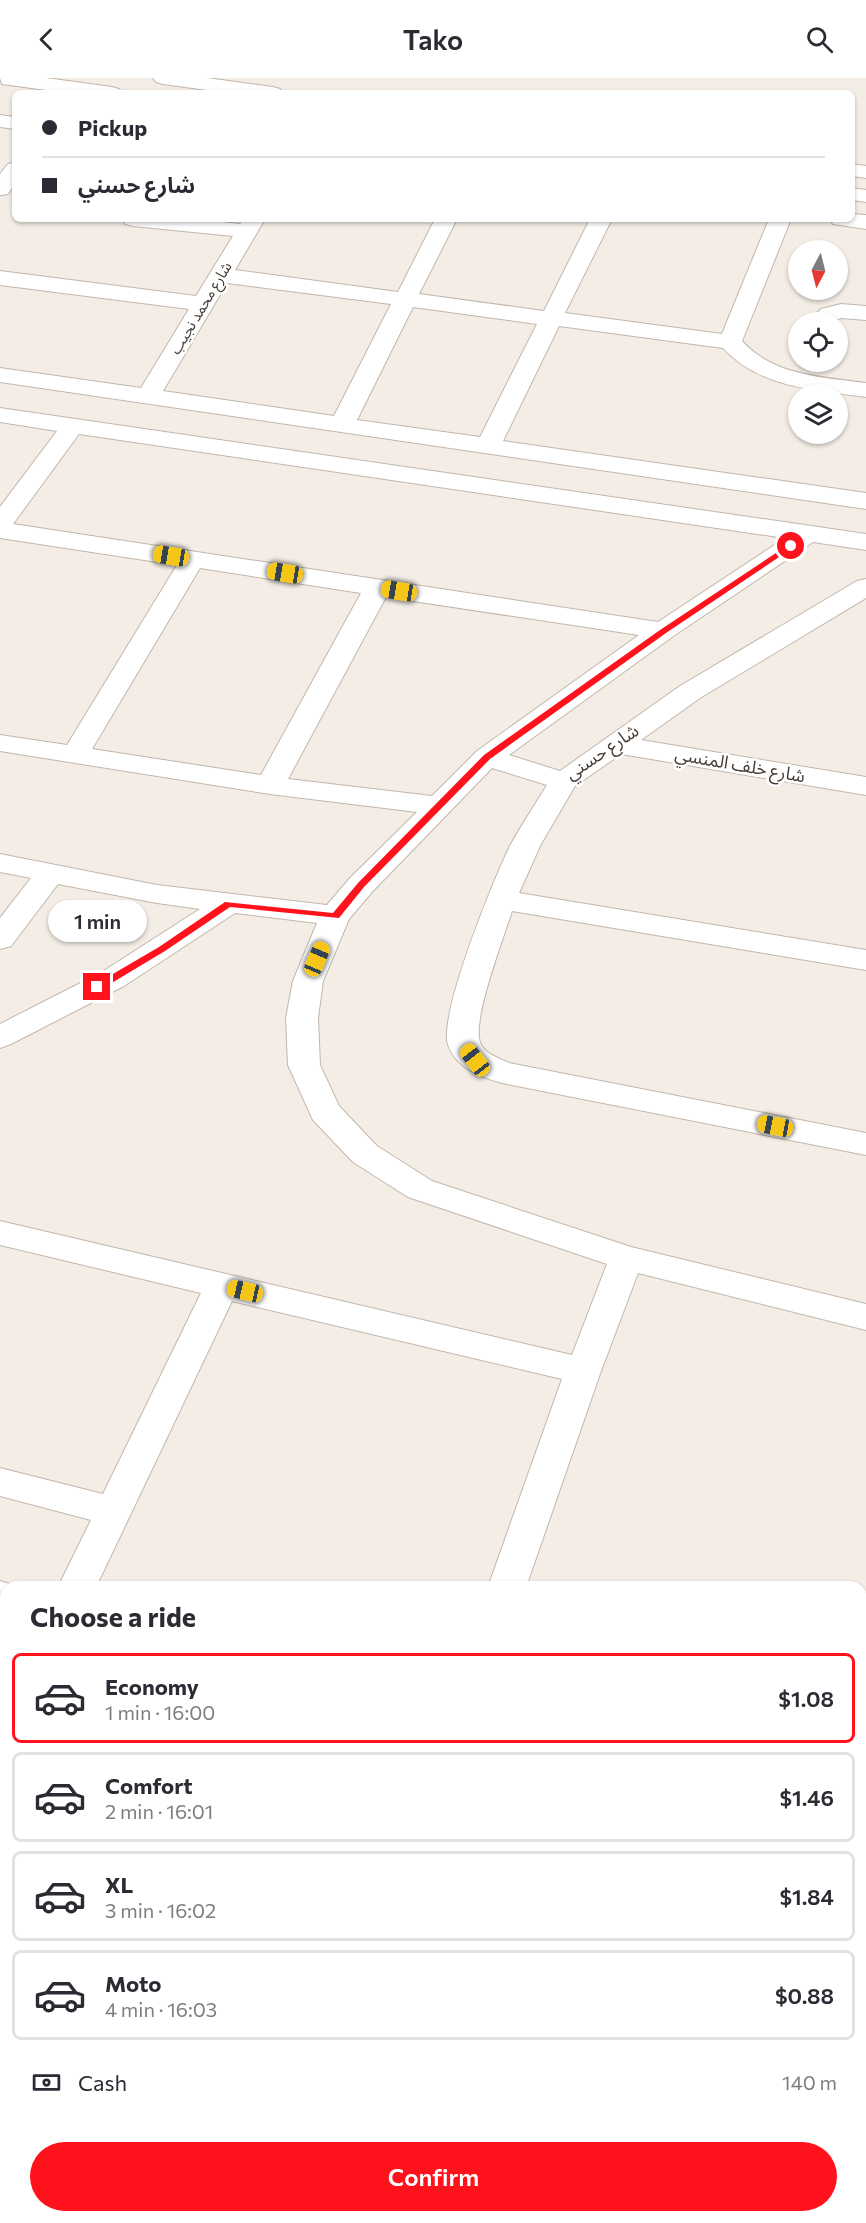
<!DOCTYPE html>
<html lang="en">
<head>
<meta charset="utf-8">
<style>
  :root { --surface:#fff; --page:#f2f2f3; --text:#2b2b33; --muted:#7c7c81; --line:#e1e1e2; --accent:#ff121c }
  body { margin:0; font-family:Commissioner,"Noto Sans Arabic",sans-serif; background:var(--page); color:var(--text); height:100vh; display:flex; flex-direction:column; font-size:22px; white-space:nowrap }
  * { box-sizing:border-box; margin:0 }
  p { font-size:20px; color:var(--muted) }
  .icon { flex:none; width:33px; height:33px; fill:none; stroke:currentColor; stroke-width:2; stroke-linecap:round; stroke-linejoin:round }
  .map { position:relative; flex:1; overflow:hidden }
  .sheet { position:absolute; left:0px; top:1503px; width:867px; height:642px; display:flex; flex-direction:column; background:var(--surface); border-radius:18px 18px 0 0; box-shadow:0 2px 4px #0004 }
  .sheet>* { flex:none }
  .top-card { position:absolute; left:12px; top:12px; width:843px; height:132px; border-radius:9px; box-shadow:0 2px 4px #0004; display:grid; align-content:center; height:132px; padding:0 30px; background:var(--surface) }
  .needle { width:39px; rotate:187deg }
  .buttons { position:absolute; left:788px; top:162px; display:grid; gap:12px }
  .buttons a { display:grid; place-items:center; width:60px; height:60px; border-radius:50%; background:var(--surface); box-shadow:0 2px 4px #0004; font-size:30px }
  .end { position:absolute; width:27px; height:27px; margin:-14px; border:8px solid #ff121c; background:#fff; box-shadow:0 0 0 3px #fff }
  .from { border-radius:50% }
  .bubble { position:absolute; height:42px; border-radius:21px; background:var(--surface); box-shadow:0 2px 4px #0004; font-size:20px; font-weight:600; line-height:42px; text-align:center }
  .car { position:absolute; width:18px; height:36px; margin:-18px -9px; border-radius:8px; box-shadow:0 0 4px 2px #0007; background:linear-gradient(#f5c518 24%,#345 0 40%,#f5c518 0 76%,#345 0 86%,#f5c518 0) }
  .top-card b { display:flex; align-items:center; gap:21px; height:57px; font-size:22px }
  .top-card b+b { border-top:2px solid var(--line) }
  .top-card i { width:15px; height:15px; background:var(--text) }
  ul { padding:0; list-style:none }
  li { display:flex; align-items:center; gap:18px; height:90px; margin:0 12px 9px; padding:0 18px; border:3px solid var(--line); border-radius:9px }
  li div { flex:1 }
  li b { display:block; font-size:22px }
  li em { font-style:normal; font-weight:600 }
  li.selected { border-color:var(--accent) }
  li>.icon { width:54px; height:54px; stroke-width:1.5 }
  h2 { padding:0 30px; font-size:27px; line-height:72px }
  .pay { display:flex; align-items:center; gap:15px; height:66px; padding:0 30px; font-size:22px }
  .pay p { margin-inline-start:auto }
  .action { display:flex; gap:12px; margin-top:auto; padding:12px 30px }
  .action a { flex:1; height:69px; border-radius:36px; background:var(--accent); color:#fff; font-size:24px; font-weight:600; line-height:69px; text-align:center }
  header { display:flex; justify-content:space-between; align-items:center; height:78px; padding:0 30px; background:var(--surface); font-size:27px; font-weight:600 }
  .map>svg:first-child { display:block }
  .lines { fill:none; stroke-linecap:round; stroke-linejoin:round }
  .minor-casing { stroke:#c3b6ab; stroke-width:2 }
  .tertiary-casing { stroke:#c3b6ab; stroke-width:2 }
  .minor { fill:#fff; fill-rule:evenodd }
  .tertiary { fill:#fff; fill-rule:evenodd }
  .route { fill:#ff121c }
  .labels { text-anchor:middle; stroke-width:5; stroke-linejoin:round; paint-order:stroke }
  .far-street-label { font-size:15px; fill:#473d35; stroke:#fff }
  .street-label { font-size:18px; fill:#473d35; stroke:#fff }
</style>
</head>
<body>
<header><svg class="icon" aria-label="back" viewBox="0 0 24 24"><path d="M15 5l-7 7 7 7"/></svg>Tako<svg class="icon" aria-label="search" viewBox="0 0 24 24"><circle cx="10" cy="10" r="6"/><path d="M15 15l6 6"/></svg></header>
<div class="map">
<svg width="866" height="2145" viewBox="0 0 866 2145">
  <rect width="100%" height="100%" fill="#f4ede6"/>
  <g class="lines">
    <defs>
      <path id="minor" d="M0,37l15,2v12l-15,-2z
        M15,84v21l-7,11 -8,1v-21l8,-10z
        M852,136l14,1v14l-33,-5 -3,-5h22z
        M122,141h73l45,5 3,-5h22l-30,51 163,22 37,-73h22l-38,75 125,17 46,-92h22l-47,94 157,21 47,-115h22l-49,122c32,35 80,36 124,42v14c-51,-7 -106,-9 -143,-49l-164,-22 -56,115 363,52v16l-866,-127v-14l141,20 48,-79 -189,-24v-14l196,25 37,-60 -100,-10 -8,-2zM227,205l164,21 -57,112 -171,-25zM413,229l124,17 -57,113 -123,-17z
        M841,226l25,2v14l-25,-2 -9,4h-23l12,-13z
        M0,330l866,126v16l-53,-8 -141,95 -163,118 51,16 120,-85 177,-105 9,-2v19l-166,100 -59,42 225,37v18l-245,-41 -46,32 -34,58 -22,49 347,57v20l-354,-59c-8,26 -40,108 -32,131 4,12 19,16 29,21l357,70v22l-364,-72c-21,-6 -46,-15 -54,-38 -10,-29 47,-170 63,-201 11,-20 24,-39 36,-59l-55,-17 -120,124 -23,27 -26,62 -5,37 2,47 19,41 38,40 55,35 199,66 235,57v26l-228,-57 -37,98 -75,216h-38l74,-208 -330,-78 -136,286h-38l33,-67 -91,-24v-28l103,26 98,-201 -201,-48v-24l572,134 35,-91 -199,-67 -55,-35 -40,-42 -25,-55 -2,-47 7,-37 24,-58 -82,-10 -111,73 -113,58 -11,4v-24l102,-52 98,-63 -43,-6 -99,-19 -47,62 -11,3v-31l31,-40 -31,-6v-18l157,31 170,20 23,-27 67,-66 -147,-18 -270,-43v-16l67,10 110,-180 -177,-27v-31l57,-76 -57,-9zM79,356l706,104 -127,84 -645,-98zM200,490l161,25 -100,182 -169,-26zM386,519l253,38 -162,116 -45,45 -144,-17z
        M0,1503l20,6h-14v25l-6,-1z
        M866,1620v87l-5,-1v-84z
        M0,1832l6,2v38l-6,-2z
        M861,1972l5,1v40l-5,-1z
        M256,2139h46l-2,6h-46z"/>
      <path id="tertiary" d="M0,0h46l66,9 7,2 3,4h-54l-66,-9z
        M153,0h54l66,9 7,2 3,4h-54l-66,-9 -7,-2z
        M852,86l14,2v12l-14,-2z
        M852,110l14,2v12l-14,-2z"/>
    </defs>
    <!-- minor casing -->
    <use href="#minor" class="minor-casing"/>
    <!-- tertiary casing -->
    <use href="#tertiary" class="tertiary-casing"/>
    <!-- minor -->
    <use href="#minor" class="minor"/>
    <!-- tertiary -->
    <use href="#tertiary" class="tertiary"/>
  </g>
  <!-- route -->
  <path class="route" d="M791,465l4,3 -1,1 -128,86 -176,126 -126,128 -25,31 -109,-11 -65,44 -65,39h-6v-5l65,-38 66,-45 108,11 25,-30 126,-128 176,-125z"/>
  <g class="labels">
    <!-- far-street labels -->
    <g class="far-street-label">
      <text transform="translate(201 230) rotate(-59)" y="5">شارع محمد نجيب</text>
    </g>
    <!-- street labels -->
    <g class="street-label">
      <text transform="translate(602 674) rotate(-34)" y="6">شارع حسني</text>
      <text transform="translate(740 687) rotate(10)" y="6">شارع خلف المنسي</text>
    </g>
  </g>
</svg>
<div class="buttons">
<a><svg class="needle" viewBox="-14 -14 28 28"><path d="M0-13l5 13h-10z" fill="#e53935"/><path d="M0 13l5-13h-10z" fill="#7c7c81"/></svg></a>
<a><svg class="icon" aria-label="locate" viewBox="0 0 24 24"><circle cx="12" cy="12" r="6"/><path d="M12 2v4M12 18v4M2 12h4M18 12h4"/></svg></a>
<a><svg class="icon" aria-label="layers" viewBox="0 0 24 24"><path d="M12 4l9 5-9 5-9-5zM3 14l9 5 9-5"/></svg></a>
</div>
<i class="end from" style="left:791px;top:468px"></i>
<i class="end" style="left:97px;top:909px"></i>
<div class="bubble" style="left:48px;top:822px;width:99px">1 min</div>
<i class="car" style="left:171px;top:478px;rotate:279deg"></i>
<i class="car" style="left:285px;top:495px;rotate:279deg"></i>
<i class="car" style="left:399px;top:513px;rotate:279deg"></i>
<i class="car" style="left:317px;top:881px;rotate:23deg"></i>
<i class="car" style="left:475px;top:982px;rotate:322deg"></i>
<i class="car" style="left:775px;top:1048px;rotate:281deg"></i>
<i class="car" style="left:245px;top:1213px;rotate:283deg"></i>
<div class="top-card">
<b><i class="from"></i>Pickup</b>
<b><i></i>شارع حسني</b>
</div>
<section class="sheet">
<h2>Choose a ride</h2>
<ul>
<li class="selected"><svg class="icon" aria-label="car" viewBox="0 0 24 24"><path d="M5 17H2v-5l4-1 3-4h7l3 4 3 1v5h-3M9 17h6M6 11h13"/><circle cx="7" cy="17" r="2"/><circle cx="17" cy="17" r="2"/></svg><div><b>Economy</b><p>1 min · 16:00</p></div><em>$1.08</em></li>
<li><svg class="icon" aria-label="car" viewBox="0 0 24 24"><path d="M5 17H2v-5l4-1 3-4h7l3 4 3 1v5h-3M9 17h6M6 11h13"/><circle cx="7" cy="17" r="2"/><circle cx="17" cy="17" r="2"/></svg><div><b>Comfort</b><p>2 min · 16:01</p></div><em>$1.46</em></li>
<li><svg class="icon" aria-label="car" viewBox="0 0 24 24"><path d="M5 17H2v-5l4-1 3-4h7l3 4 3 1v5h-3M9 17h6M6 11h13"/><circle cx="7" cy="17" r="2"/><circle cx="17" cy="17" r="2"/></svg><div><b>XL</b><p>3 min · 16:02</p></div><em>$1.84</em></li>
<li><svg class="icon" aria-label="car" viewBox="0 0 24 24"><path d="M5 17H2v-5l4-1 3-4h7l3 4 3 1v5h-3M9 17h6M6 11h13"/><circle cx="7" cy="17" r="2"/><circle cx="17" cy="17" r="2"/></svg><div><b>Moto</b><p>4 min · 16:03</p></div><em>$0.88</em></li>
</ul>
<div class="pay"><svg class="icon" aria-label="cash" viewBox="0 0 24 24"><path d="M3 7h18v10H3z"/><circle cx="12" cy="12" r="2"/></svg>Cash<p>140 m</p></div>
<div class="action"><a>Confirm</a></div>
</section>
</div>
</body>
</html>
